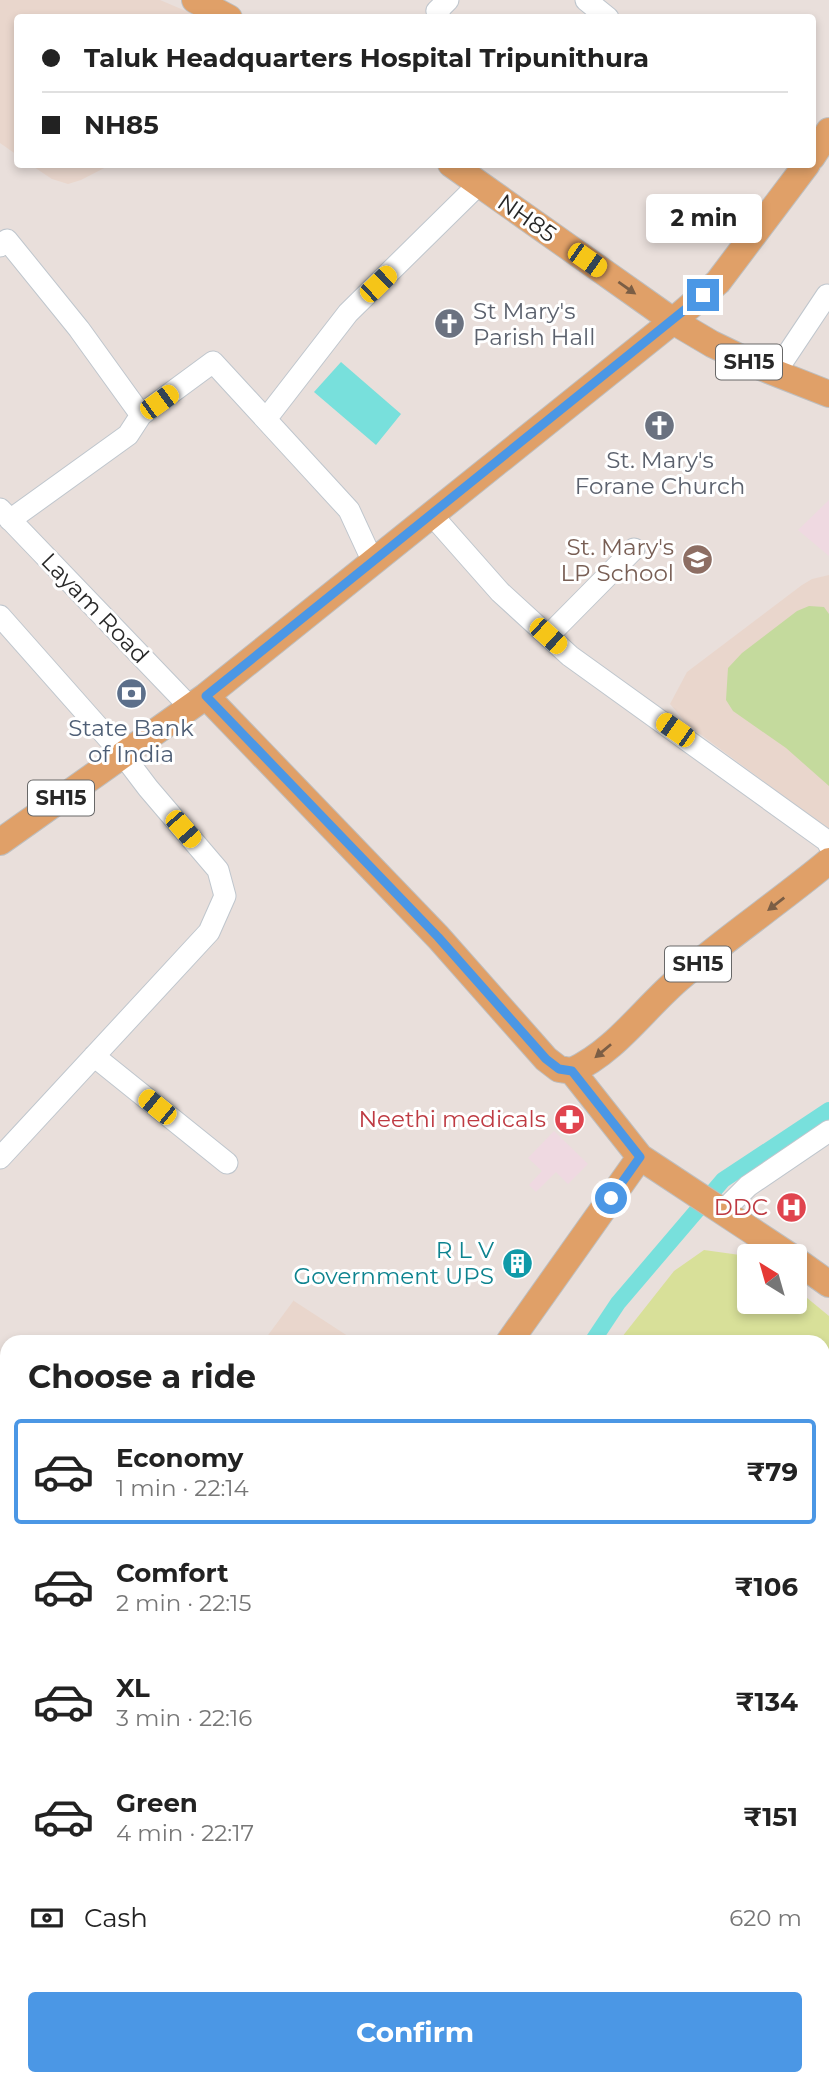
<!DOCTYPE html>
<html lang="en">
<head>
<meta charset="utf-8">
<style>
  :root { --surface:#fff; --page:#f6f6f6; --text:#222; --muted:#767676; --line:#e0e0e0; --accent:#4b97e5 }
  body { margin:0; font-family:Montserrat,sans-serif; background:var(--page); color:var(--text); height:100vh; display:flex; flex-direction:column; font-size:26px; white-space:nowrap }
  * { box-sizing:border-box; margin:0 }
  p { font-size:23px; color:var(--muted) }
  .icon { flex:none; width:38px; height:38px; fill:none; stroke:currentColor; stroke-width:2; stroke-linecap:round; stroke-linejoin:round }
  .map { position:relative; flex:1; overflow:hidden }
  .details { position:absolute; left:0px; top:1335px; width:830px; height:751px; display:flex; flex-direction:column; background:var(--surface); border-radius:21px 21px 0 0; box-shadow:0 4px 10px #0003 }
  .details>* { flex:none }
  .guide { position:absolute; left:14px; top:14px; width:802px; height:154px; border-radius:7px; box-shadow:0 4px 10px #0003; display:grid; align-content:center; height:154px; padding:0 28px; background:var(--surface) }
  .needle { width:46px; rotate:323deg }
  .controls { position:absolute; left:737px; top:1244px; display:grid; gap:14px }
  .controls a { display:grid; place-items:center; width:70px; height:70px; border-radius:7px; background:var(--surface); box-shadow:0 4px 10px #0003; font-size:35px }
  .end { position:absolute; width:32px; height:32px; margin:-16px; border:9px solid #4b97e5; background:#fff; box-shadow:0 0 0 4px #fff }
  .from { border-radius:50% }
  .bubble { position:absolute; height:49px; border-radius:7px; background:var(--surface); box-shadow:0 4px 10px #0003; font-size:23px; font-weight:700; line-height:49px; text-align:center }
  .car { position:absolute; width:21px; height:42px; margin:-21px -10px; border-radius:9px; box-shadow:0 0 5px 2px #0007; background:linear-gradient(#f5c518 24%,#345 0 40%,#f5c518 0 76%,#345 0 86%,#f5c518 0) }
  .guide b { display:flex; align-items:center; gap:24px; height:66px; font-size:26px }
  .guide b+b { border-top:2px solid var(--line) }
  .guide i { width:18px; height:18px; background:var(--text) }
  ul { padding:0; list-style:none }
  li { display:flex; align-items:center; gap:21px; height:105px; margin:0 14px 10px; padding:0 14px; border:4px solid transparent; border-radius:7px }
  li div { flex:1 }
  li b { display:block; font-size:26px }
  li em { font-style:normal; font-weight:700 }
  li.active { border-color:var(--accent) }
  li>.icon { width:63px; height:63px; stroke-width:1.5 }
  h2 { padding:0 28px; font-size:32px; line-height:84px }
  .pay { display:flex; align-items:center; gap:18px; height:77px; padding:0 28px; font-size:26px }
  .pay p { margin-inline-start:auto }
  .action { display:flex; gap:14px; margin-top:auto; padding:14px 28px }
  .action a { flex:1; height:80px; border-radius:7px; background:var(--accent); color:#fff; font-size:28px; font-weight:700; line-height:80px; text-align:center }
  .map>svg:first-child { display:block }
  .education { fill:#e9d6cc }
  .medical { fill:#efd9e1 }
  .green { fill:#c4da9d }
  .pitch { fill:#d8e099 }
  .water { fill:#78e0dc }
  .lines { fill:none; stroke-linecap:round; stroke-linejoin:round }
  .canal { stroke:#78e0dc; stroke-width:16 }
  .minor-casing { stroke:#bfc6cd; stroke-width:23 }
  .major-casing { stroke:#bebebe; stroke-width:28 }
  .minor { stroke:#fff; stroke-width:21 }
  .major { stroke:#e0a068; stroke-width:26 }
  .oneway { fill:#7b5e45 }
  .route { stroke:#4b97e5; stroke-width:9 }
  .labels { text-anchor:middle; stroke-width:6; stroke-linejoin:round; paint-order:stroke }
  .shield { fill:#fff; stroke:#686868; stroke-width:2 }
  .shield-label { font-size:21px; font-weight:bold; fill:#282828 }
  .street-label { font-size:23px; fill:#282828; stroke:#fff }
  .worship-label { font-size:23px; fill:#5b616d; stroke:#fff; text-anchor:start }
  .education-label { font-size:23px; fill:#785e54; stroke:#fff; text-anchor:end }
  .service-label { font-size:23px; fill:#4e5e75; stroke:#fff }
  .health-label { font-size:23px; fill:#be3a42; stroke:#fff; text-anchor:end }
  .culture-label { font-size:23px; fill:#0d838f; stroke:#fff; text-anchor:end }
</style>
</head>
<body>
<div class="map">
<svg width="829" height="2085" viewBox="0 0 829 2085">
  <rect width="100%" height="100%" fill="#e9dfdb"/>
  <!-- education -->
  <path class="education" d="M0,0h160l40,17 -182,1 -1,137 -17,-12z
    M31,165h79l-29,15 -13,4 -16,-5z
    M829,575v255l-141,-105 -18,-21 17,-32 115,-87 10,-6z
    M294,1300v1l63,41h-94z"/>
  <!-- medical -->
  <path class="medical" d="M829,500v56l-31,-26z
    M554,1131l34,33 -20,20 -12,-12 -20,20 -7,-7 13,-14 -14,-13z"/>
  <!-- green -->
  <path class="green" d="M809,606l15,1 5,7v172l-43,-38 -53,-37 -7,-11 2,-32 14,-15 55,-42z"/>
  <!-- pitch -->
  <path class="pitch" d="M704,1250l36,5 9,6v41h45l1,-14 34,28v58l-6,8 -1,-40h-204l56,-71z
    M440,2079h46l5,6h-47z"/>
  <!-- water -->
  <path class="water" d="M341,362l60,52 -25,31 -62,-53z"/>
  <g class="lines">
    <!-- canal -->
    <path class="canal" d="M592,1342l26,-39 105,-123 106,-70
      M8,2085l5,-6"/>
    <defs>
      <path id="minor" d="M586,0l22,18
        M440,18l-3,-7 11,-11
        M0,246l7,-6 72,89 62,86 72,-53 136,148 24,52
        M775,373l52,-78
        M266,419l82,-106 131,-129
        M0,509l190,198
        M432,515l68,77 70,64 257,185 2,4
        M10,520l118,-85 13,-20
        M0,616l123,139 25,33 70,82 7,26 -16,36 -209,226
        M548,636l86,-87
        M94,1056l133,107
        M723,1211l25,-25 81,-55
        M0,1613l7,7
        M0,1736l7,7
        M822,1823l7,2
        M0,1869l7,6
        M0,1980l7,-6
        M822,1985l7,5
        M425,2079l6,6
        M562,2079l4,6
        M35,2085l5,-6
        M348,2085l5,-6"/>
      <path id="major" d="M195,0l34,18
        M812,157l17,-26
        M451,164l222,157 39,23 46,22 71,28
        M206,696l232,241 108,122 13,10 13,2c44,-20 73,-64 109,-94 48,-41 100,-76 148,-116
        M0,842l206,-146 467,-375 45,-39 89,-118
        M572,1071l68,86 150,99
        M794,1259l35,25
        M509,1342l131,-185
        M0,1667l7,-8"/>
    </defs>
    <!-- minor casing -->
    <use href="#minor" class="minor-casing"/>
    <!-- major casing -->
    <use href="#major" class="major-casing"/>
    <!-- minor -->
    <use href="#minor" class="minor"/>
    <!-- major -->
    <use href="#major" class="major"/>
  </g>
  <!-- one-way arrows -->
  <defs><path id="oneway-solid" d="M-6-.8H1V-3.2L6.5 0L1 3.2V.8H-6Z" transform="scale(1.75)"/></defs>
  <g class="oneway">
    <use href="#oneway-solid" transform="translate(627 288) rotate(35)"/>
    <use href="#oneway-solid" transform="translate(776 904) rotate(142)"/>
    <use href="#oneway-solid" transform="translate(603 1051) rotate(140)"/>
  </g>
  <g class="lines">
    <!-- route -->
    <path class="route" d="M611,1198l29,-41 -68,-86 -13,-2 -13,-10 -108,-122 -232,-241 497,-401"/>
  </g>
  <!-- icons -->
  <defs>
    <symbol id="church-disc" viewBox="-11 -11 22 22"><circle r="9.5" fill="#6b7280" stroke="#fff"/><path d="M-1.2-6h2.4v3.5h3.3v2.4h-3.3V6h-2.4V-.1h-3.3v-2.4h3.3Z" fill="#fff"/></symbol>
    <symbol id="school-disc" viewBox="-11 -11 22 22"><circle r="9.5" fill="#8d6e63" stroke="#fff"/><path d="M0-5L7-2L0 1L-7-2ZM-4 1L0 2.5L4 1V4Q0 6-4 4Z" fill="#fff"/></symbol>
    <symbol id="bank-disc" viewBox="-11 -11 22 22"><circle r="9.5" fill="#5c6f8a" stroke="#fff"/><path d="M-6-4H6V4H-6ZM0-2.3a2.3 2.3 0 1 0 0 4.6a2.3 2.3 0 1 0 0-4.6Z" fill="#fff"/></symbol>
    <symbol id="pharmacy-disc" viewBox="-11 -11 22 22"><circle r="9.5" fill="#e0444e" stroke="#fff"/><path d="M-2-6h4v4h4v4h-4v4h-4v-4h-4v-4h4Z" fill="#fff"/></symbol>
    <symbol id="hospital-disc" viewBox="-11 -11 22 22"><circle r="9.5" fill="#e0444e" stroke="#fff"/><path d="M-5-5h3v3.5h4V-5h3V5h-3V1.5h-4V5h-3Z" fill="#fff"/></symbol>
    <symbol id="building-disc" viewBox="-11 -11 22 22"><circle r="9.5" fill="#0f9aa8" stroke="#fff"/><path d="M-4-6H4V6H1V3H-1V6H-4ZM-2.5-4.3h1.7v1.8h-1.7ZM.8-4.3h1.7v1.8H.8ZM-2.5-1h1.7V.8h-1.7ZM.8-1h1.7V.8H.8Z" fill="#fff"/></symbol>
  </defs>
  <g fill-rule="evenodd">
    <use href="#church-disc" x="432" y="306" width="35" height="35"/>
    <use href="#church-disc" x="642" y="408" width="35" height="35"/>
    <use href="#school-disc" x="680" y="542" width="35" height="35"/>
    <use href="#bank-disc" x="114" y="676" width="35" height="35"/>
    <use href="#pharmacy-disc" x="552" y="1102" width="35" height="35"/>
    <use href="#hospital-disc" x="774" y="1190" width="35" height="35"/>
    <use href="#building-disc" x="500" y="1246" width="35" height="35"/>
  </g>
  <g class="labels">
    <!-- shield labels -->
    <g class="shield">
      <rect x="716" y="344.5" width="66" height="35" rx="5"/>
      <rect x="28" y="780.5" width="66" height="35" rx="5"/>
      <rect x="665" y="946.5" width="66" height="35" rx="5"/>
    </g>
    <g class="shield-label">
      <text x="749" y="369">SH15</text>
      <text x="61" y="805">SH15</text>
      <text x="698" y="971">SH15</text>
    </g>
    <!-- street labels -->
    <g class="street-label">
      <text transform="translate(527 218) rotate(35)" y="8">NH85</text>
      <text transform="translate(95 608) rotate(46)" y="8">Layam Road</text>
    </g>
    <!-- worship labels -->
    <g class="worship-label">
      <text x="473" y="319">St Mary's<tspan x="473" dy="26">Parish Hall</tspan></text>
      <text x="660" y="468" text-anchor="middle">St. Mary's<tspan x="660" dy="26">Forane Church</tspan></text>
    </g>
    <!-- education labels -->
    <g class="education-label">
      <text x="674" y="555">St. Mary's<tspan x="674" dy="26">LP School</tspan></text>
    </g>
    <!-- service labels -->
    <g class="service-label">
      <text x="131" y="736">State Bank<tspan x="131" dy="26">of India</tspan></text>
    </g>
    <!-- health labels -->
    <g class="health-label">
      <text x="546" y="1127">Neethi medicals</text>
      <text x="768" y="1215">DDC</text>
    </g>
    <!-- culture labels -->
    <g class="culture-label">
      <text x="494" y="1258">R L V<tspan x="494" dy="26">Government UPS</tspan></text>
    </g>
  </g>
</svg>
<div class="controls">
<a><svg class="needle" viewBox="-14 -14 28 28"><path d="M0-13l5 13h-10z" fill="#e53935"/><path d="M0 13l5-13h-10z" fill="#767676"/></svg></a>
</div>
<i class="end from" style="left:611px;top:1198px"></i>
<i class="end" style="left:703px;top:295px"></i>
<div class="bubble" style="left:646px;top:194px;width:116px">2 min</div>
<i class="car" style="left:587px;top:260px;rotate:125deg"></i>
<i class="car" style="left:378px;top:284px;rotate:46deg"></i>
<i class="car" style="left:159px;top:402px;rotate:54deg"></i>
<i class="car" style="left:548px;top:636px;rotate:132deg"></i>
<i class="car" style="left:675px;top:730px;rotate:305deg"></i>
<i class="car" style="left:183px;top:829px;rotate:139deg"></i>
<i class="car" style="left:157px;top:1107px;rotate:309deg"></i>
<div class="guide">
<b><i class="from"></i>Taluk Headquarters Hospital Tripunithura</b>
<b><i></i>NH85</b>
</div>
<section class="details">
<h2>Choose a ride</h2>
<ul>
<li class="active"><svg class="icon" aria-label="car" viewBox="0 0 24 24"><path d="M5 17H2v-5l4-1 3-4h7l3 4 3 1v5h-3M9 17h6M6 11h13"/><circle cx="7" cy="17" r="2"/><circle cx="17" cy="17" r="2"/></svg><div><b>Economy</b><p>1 min · 22:14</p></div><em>₹79</em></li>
<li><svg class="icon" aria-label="car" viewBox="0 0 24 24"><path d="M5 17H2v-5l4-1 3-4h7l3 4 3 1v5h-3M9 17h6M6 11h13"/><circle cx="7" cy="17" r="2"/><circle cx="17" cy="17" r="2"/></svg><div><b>Comfort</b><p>2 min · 22:15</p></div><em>₹106</em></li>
<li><svg class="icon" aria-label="car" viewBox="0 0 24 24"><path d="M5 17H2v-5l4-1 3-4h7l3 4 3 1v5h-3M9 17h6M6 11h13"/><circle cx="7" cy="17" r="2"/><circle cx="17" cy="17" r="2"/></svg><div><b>XL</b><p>3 min · 22:16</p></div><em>₹134</em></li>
<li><svg class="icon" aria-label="car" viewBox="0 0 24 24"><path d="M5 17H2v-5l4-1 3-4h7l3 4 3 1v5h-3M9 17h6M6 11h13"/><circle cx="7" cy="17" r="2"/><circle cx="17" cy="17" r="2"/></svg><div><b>Green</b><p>4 min · 22:17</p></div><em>₹151</em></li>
</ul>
<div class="pay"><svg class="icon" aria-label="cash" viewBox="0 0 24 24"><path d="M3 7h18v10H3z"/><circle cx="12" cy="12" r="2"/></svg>Cash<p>620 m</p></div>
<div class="action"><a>Confirm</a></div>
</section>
</div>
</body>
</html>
